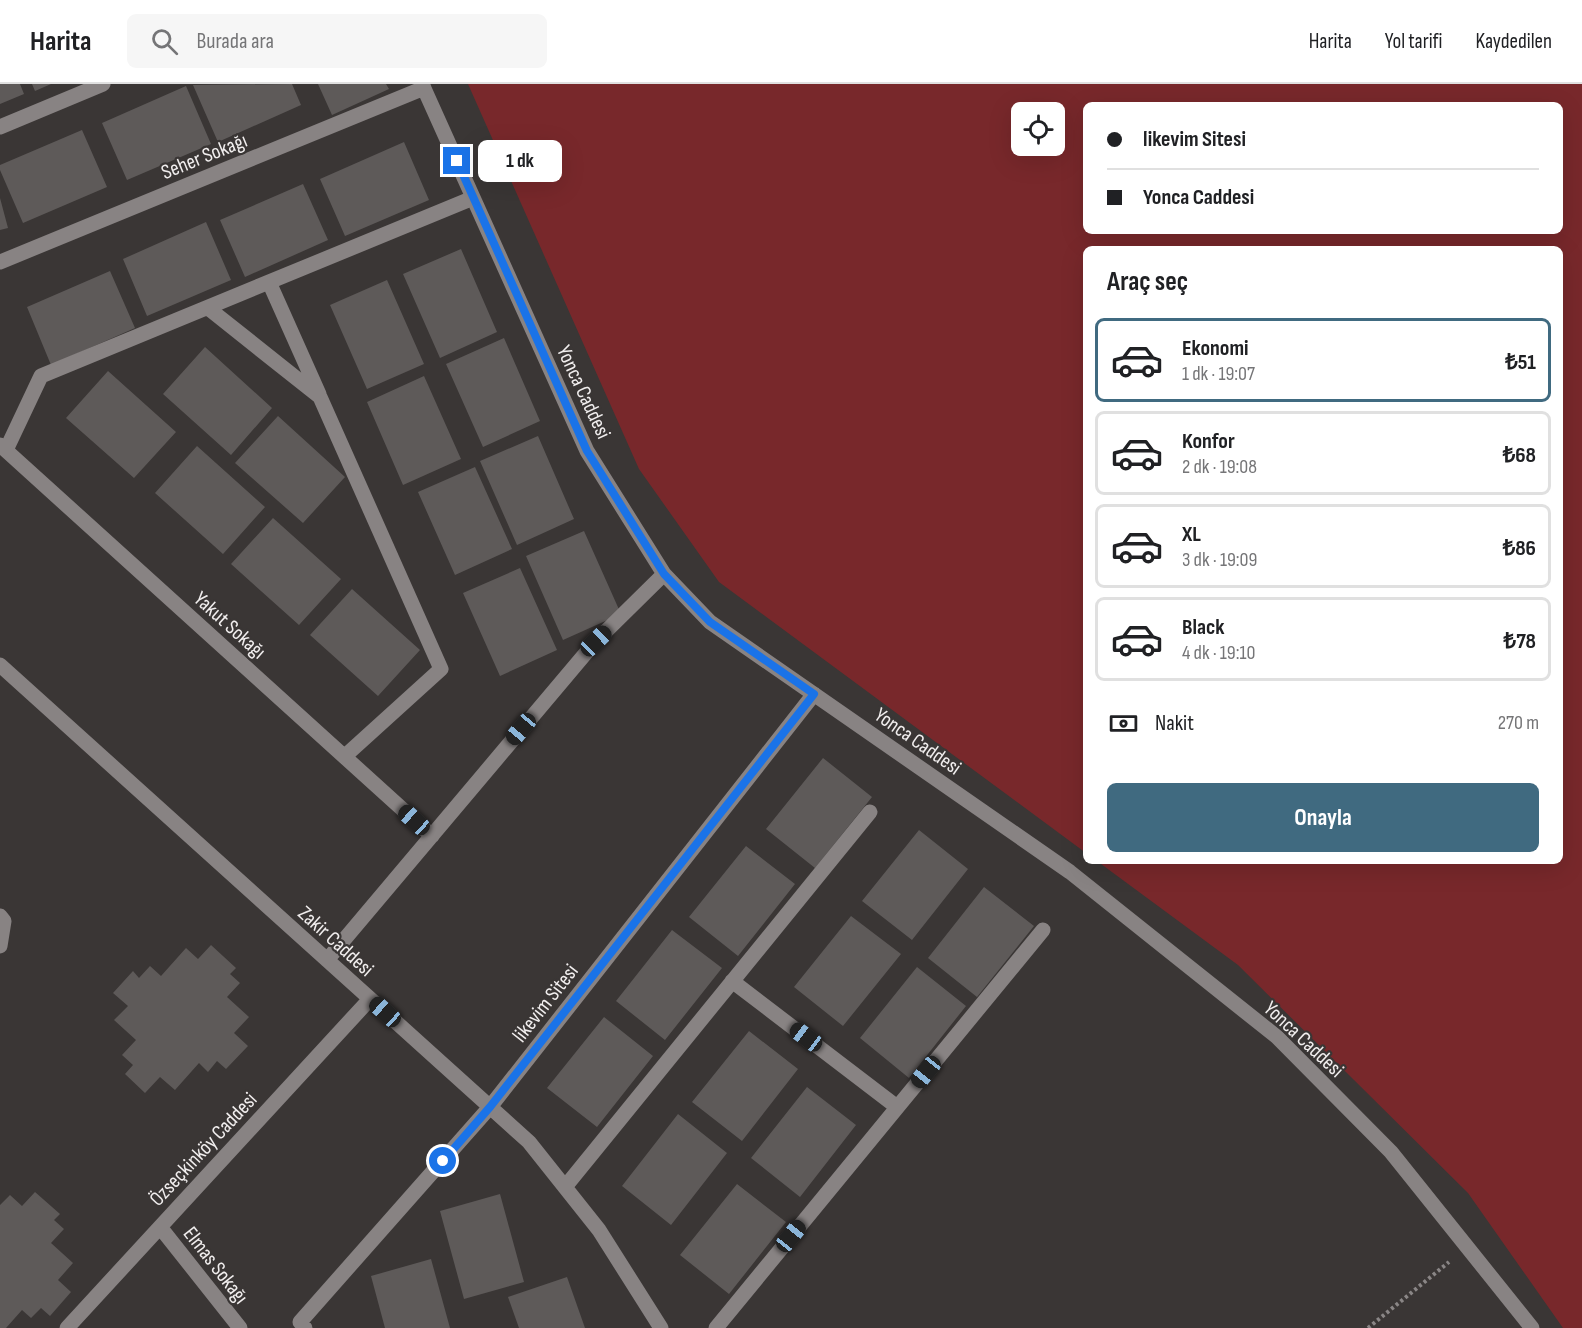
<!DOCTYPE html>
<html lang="tr">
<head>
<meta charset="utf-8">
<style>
  :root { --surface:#fff; --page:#f6f6f6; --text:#202124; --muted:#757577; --line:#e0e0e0; --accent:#406a80 }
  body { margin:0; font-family:"Sofia Sans Condensed",sans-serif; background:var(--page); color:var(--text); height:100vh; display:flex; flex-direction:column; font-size:22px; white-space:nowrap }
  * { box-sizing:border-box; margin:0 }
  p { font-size:20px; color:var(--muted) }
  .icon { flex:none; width:33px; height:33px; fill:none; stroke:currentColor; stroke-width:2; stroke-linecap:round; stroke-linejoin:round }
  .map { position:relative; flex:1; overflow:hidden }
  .drawer { position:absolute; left:1083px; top:162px; width:480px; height:618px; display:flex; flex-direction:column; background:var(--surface); border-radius:9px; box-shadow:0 6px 24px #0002 }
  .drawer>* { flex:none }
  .banner { position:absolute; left:1083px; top:18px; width:480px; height:132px; border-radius:9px; box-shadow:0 6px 24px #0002; display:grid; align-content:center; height:132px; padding:0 24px; background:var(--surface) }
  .buttons { position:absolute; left:1011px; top:18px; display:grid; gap:12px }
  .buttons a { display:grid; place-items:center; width:54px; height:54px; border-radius:9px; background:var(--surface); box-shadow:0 6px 24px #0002; font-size:30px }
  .end { position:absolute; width:27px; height:27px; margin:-14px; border:8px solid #1a73e8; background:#fff; box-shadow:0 0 0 3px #fff }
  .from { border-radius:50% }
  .bubble { position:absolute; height:42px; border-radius:9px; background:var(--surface); box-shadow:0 6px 24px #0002; font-size:20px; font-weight:700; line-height:42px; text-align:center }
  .car { position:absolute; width:18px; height:36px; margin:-18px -9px; border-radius:8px; box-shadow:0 0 4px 2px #0007; background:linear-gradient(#222 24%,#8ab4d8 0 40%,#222 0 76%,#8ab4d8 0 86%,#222 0) }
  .banner b { display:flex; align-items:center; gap:21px; height:57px; font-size:22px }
  .banner b+b { border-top:2px solid var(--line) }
  .banner i { width:15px; height:15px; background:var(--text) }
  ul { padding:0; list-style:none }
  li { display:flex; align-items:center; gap:18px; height:84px; margin:0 12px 9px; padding:0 12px; border:3px solid var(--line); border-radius:9px }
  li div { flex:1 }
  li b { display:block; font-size:22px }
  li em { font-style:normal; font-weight:700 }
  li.active { border-color:var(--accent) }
  li>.icon { width:54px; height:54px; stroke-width:1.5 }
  h2 { padding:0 24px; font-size:27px; line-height:72px }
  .pay { display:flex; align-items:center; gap:15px; height:66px; padding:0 24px; font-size:22px }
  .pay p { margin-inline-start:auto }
  .action { display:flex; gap:12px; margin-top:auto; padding:12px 24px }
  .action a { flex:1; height:69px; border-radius:9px; background:var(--accent); color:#fff; font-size:24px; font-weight:700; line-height:69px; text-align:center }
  header { display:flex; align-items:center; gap:36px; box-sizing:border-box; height:84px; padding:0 30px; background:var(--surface); border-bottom:2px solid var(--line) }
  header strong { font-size:28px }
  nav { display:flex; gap:33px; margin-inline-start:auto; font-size:21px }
  .search { width:420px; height:54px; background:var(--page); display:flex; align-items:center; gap:15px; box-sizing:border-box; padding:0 21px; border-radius:9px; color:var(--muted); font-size:22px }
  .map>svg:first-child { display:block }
  .green { fill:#78282b; fill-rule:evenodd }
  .building { fill:#5e5a59 }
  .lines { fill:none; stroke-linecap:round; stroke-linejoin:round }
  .path { stroke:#8a8686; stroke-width:4; stroke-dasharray:3 3; stroke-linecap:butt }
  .minor { stroke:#888383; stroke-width:15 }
  .route { stroke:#1a73e8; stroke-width:8 }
  .labels { text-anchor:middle; stroke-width:4.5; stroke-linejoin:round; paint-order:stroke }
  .street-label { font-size:21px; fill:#f1eeee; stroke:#3a3635 }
</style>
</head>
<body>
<header>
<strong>Harita</strong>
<div class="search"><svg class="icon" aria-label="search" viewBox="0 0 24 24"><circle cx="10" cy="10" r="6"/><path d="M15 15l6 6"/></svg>Burada ara</div>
<nav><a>Harita</a><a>Yol tarifi</a><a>Kaydedilen</a></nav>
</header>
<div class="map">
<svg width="1582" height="1244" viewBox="0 0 1582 1244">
  <rect width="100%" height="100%" fill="#3a3635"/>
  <!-- green -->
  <path class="green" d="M468,0h1114v1244h-19l-95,-135 -230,-228 -141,-104h463v-612h-474v604l-367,-271 -80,-113zM1086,21h474v126h-474zM1022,28h32v34h-32z"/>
  <!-- building -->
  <path class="building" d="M0,0h20l4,10 -24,10z
    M32,0h19l-16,7z
    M292,0l9,21 -83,37 -25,-57z
    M318,0h68l3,5 -57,26z
    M186,2l25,58 -84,36 -25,-57z
    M82,46l25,57 -84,36 -23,-53v-5z
    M404,58l25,58 -84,36 -25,-57z
    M303,100l25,56 -83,37 -25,-57z
    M0,114l8,30 -8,2z
    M206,138l25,58 -84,36 -24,-57z
    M461,165l36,83 -57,26 -37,-84z
    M110,187l25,57 -84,37 -24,-58z
    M387,196l37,84 -57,25 -37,-84z
    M504,254l36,83 -57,26 -37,-83z
    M205,263l67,61 -41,47 -68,-61z
    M108,287l68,61 -42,46 -68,-60z
    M424,292l37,83 -58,26 -36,-83z
    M278,332l67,61 -42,46 -68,-60z
    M538,352l36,83 -57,26 -37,-84z
    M197,362l68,61 -42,47 -68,-61z
    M475,383l37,82 -57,26 -37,-83z
    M273,434l68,61 -42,46 -68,-61z
    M584,447l37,83 -58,26 -37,-84z
    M520,484l37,82 -57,26 -37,-83z
    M352,505l68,61 -42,46 -68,-61z
    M823,674l49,39 -57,71 -49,-39z
    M919,746l49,39 -56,71 -50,-39z
    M746,762l49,38 -57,72 -49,-39z
    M984,803l50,39 -57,71 -49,-39z
    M851,832l50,38 -58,72 -49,-39z
    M672,846l50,38 -57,72 -49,-39z
    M211,861l25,23 -6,6 10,9 -13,14 22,20 -15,16 14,13 -22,23 -9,-8 -9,11 -9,-9 -24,27 -15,-13 -15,16 -20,-19 8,-9 -11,-10 14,-15 -22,-20 14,-14 -15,-13 20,-22 6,7 11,-12 11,10 25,-28 12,11z
    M917,883l49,39 -57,72 -49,-40z
    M604,933l49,39 -56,71 -50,-39z
    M749,947l49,38 -56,72 -50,-39z
    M807,1003l49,38 -56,72 -49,-39z
    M678,1030l49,39 -56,72 -49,-39z
    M737,1100l49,38 -57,72 -49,-39z
    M35,1108l25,22 -6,6 10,9 -13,14 22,20 -15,17 13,12 -21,24 -9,-8 -10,10 -9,-8 -16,18h-6v-123l10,-10 12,11z
    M500,1110l24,88 -60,17 -24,-88z
    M431,1175l19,69h-65l-14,-52z
    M567,1193l18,51h-66l-11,-31z"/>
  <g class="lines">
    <!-- path -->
    <path class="path" d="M1368,1244l81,-66"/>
    <!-- minor -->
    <path class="minor" d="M422,0l165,367 77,123 46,48 360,250 207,165 114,115 141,176
      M0,43l103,-43
      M0,178l424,-174
      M269,198l50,112
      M208,224l112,89 121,272 -96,87
      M0,361l432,391
      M6,366l35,-74 432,-178
      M0,581l529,477 70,88 62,98
      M0,832l4,5 -4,25
      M327,876l269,-319 68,-67
      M732,897l165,126
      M565,1103l305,-375
      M160,1143l80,101
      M67,1244l303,-329
      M305,1244l-5,-6 190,-215 324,-413
      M716,1244l327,-398"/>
  </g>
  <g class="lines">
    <!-- route -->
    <path class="route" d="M443,1077l47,-54 324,-413 -104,-72 -46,-48 -77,-123 -130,-290"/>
  </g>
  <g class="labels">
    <!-- street labels -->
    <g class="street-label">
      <text transform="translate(204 72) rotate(-22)" y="7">Seher Sokağı</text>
      <text transform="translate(584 308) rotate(65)" y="7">Yonca Caddesi</text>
      <text transform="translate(230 541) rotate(42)" y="7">Yakut Sokağı</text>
      <text transform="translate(918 657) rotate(35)" y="7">Yonca Caddesi</text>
      <text transform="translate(336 857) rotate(42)" y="7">Zakir Caddesi</text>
      <text transform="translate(545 919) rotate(-52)" y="7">likevim Sitesi</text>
      <text transform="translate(1304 955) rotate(43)" y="7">Yonca Caddesi</text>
      <text transform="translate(203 1065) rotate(-47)" y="7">Özseçkinköy Caddesi</text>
      <text transform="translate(216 1181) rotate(52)" y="7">Elmas Sokağı</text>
    </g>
  </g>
</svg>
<div class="buttons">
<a><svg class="icon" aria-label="locate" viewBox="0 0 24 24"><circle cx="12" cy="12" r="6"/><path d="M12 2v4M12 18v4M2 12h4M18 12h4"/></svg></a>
</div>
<i class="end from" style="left:443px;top:1077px"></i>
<i class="end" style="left:457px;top:77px"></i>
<div class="bubble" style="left:478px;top:56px;width:84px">1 dk</div>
<i class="car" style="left:596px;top:557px;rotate:46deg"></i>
<i class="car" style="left:521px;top:645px;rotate:220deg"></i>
<i class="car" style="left:414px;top:736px;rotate:312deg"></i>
<i class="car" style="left:385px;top:928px;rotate:312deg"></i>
<i class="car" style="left:806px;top:953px;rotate:307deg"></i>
<i class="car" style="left:926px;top:988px;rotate:219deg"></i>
<i class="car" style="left:791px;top:1152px;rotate:39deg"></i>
<div class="banner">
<b><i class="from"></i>likevim Sitesi</b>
<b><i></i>Yonca Caddesi</b>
</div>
<section class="drawer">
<h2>Araç seç</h2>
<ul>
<li class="active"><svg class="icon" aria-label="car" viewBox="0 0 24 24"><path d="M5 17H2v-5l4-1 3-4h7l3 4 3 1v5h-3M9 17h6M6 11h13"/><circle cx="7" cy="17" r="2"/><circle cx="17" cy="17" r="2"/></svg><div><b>Ekonomi</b><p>1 dk · 19:07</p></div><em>₺51</em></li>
<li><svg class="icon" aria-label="car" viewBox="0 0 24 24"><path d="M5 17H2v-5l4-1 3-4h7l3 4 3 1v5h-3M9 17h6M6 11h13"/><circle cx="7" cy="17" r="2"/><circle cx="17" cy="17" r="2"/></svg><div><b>Konfor</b><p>2 dk · 19:08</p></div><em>₺68</em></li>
<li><svg class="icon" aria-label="car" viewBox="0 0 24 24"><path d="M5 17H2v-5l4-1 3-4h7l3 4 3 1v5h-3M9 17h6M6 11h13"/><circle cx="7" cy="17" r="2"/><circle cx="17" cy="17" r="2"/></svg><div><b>XL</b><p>3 dk · 19:09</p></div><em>₺86</em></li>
<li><svg class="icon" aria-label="car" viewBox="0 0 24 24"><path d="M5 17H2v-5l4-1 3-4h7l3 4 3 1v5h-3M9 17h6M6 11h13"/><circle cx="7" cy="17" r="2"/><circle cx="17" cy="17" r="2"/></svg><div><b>Black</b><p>4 dk · 19:10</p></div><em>₺78</em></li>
</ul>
<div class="pay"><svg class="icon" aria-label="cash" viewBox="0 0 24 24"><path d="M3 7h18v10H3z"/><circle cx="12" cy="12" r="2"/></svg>Nakit<p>270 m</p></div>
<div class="action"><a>Onayla</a></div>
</section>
</div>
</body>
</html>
